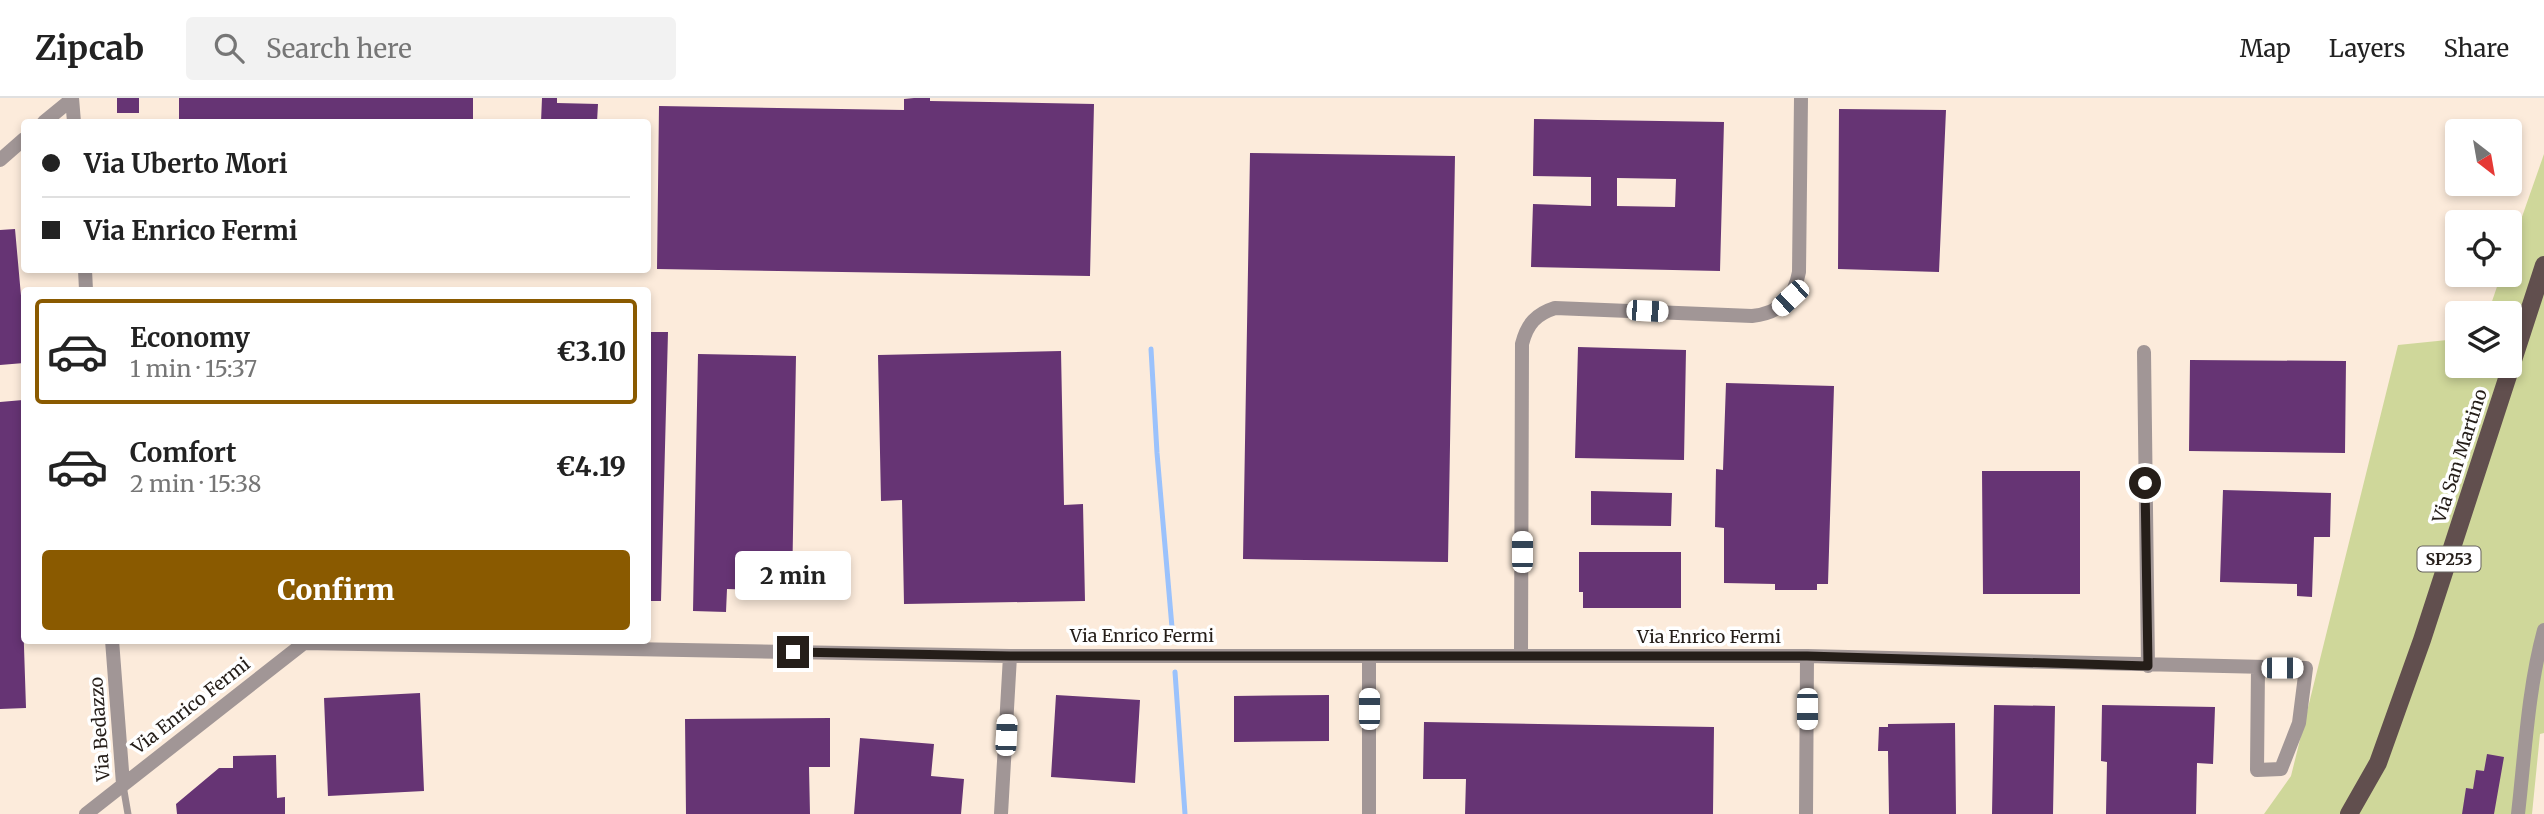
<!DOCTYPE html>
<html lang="en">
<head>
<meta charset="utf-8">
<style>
  :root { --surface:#fff; --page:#f2f2f2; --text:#222; --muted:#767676; --line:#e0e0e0; --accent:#8a5a00 }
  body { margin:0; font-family:Merriweather,serif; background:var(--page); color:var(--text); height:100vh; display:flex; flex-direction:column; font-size:26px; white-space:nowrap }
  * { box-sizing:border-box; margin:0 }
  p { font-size:23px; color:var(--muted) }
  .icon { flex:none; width:38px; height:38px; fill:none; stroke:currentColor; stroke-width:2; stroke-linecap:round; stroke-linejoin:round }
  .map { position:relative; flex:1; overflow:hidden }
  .details { position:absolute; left:21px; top:189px; width:630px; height:357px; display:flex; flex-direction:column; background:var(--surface); border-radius:7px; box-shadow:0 4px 10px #0003 }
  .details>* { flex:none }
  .top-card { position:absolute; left:21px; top:21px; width:630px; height:154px; border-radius:7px; box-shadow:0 4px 10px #0003; display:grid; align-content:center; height:154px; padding:0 21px; background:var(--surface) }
  .needle { width:46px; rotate:149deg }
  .fabs { position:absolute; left:2445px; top:21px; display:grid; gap:14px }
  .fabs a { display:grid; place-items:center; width:77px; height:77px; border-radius:7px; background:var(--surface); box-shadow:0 4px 10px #0003; font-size:35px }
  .end { position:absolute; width:32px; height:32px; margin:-16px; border:9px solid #251e19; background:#fff; box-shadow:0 0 0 4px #fff }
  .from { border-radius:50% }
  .bubble { position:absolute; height:49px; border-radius:7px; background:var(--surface); box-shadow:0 4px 10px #0003; font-size:23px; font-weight:800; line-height:49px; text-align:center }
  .car { position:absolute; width:21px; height:42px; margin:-21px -10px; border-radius:9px; box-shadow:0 0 5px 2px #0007; background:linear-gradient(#fff 24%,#345 0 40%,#fff 0 76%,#345 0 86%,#fff 0) }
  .top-card b { display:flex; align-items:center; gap:24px; height:66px; font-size:26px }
  .top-card b+b { border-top:2px solid var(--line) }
  .top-card i { width:18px; height:18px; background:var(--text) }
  ul { padding:12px 0 0; list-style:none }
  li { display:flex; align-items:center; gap:21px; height:105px; margin:0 14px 10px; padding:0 7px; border:4px solid transparent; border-radius:7px }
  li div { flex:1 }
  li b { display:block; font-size:26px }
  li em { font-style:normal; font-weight:800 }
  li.on { border-color:var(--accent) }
  li>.icon { width:63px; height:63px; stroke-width:1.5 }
  .action { display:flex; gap:14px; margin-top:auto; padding:14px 21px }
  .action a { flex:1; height:80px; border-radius:7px; background:var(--accent); color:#fff; font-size:28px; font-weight:800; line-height:80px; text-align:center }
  header { display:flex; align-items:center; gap:42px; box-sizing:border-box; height:98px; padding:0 35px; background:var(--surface); border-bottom:2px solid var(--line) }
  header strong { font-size:33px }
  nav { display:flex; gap:38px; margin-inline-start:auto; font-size:24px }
  .search { width:490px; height:63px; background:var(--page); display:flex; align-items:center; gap:18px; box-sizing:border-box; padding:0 24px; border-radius:7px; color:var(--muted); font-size:26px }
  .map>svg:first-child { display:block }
  .green { fill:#cfd79a }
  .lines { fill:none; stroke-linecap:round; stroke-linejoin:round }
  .stream { stroke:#9bc2fc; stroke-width:5 }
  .building { fill:#663474; fill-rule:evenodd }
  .service { stroke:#a19696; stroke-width:7 }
  .minor { stroke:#a19696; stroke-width:14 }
  .primary { stroke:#614f4e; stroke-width:18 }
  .route { stroke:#251e19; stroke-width:9 }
  .labels { text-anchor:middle; stroke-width:7; stroke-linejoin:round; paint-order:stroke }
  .shield { fill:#fff; stroke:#66625e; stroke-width:2 }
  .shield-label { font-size:16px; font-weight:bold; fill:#251e19 }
  .street-label { font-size:18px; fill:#251e19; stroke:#fff }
</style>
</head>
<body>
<header>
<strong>Zipcab</strong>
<div class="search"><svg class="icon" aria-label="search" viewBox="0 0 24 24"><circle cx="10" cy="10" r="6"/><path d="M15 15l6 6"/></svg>Search here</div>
<nav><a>Map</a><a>Layers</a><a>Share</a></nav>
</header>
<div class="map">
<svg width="2544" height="716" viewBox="0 0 2544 716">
  <rect width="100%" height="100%" fill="#fcebdb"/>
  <!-- green -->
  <path class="green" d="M2544,56v579l-4,1 -8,80h-268l27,-38 107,-431 59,-6v27h53v-53h-22l13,-38h9v-24z"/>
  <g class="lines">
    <!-- stream -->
    <path class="stream" d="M1151,251l6,104 16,186
      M1175,574l10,142"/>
  </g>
  <!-- building -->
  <path class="building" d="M117,0h22v15h-22z
    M179,0h294v24h-294z
    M542,0h15v5l41,1 -1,18h-56z
    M914,0h16v3l164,3 -4,172 -433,-7 2,-163 245,4v-11z
    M1839,11l107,1 -7,162 -101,-3z
    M1534,21l190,3 -4,149 -189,-4 2,-63 58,2v-29l-58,-1zM1617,80l59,1 -1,28 -58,-1z
    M1250,55l205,3 -7,406 -205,-3z
    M15,131l9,100v34l-24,2v-135z
    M648,234h20l-7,269h-13z
    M1578,249l108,3 -2,110 -109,-2z
    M1061,253l3,154 19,-1 2,97 -181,3 -2,-104 -21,1 -3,-146z
    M698,256l98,2 -4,235 -65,-2 -1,23 -33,-1z
    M2190,262l156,1 -1,92 -156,-2z
    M1726,285l108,3 -6,198h-11v6h-42v-6l-51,-1v-55l-9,-1 1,-58 7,1z
    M23,302l1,186h-2l4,122 -26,1v-307z
    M1982,373h98v123h-97z
    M2223,392l108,3 -1,44h-16l-2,60 -15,-1v-12l-77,-2z
    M1591,393l81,2 -1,33 -80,-1z
    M1579,454h102v56h-98v-16h-4z
    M420,595l4,98 -96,5 -4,-98z
    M1056,597l84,5 -5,83 -84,-6z
    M1329,597v46l-95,1v-46z
    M1994,607l61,1 -2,108h-61z
    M2102,607l113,2 -2,57 -16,-1 -1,51h-90l1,-52 -6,-1z
    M830,620v49h-21l1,47h-124l-1,-95z
    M1424,624l290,5 -1,87h-248l1,-35h-43z
    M1955,625l1,91h-67l-1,-63h-10l1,-24h9v-3z
    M860,640l74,6 -3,32 33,3 -3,35h-107z
    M2487,656l17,3 -10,57h-32l4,-26 7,1 3,-19 8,1z
    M276,657l1,43 8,-1v17h-108l-1,-10 43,-36h14v-12z"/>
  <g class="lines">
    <!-- service -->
    <path class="service" d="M123,687l5,29"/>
    <!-- minor -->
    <path class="minor" d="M72,0l2,24
      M44,24l28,-23
      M0,62l24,-21
      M85,172l1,20
      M2144,254l4,314
      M112,542l11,144
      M1521,558l1,-312c5,-20 14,-30 33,-36l197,8c28,-3 42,-17 47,-44l2,-174
      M86,716l218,-171 706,13h797l499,12 -7,55 -18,46 -24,1 1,-102
      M1001,716l9,-158
      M1369,716v-158
      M1806,716l1,-158
      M2518,716c7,-61 10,-125 26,-184"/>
    <!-- primary -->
    <path class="primary" d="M2349,716l29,-51 44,-123 122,-375"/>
  </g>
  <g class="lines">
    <!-- route -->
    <path class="route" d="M793,554l217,4h797l341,10 -3,-183"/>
  </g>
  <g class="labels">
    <!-- shield labels -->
    <rect class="shield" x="2417.5" y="448.5" width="63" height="25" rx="5"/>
    <g class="shield-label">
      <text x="2449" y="467">SP253</text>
    </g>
    <!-- street labels -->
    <g class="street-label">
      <text transform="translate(2460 358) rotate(-72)" y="6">Via San Martino</text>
      <text x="1142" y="544">Via Enrico Fermi</text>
      <text x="1709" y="545">Via Enrico Fermi</text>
      <text transform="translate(191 608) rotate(-38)" y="6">Via Enrico Fermi</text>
      <text transform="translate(100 631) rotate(-94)" y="6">Via Bedazzo</text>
    </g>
  </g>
</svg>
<div class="fabs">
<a><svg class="needle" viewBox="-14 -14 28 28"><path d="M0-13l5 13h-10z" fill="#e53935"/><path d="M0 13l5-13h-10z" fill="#767676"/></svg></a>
<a><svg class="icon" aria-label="locate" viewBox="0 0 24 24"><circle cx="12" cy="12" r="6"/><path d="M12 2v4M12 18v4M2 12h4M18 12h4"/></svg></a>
<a><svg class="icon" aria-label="layers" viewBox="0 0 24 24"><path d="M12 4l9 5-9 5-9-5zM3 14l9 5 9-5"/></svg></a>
</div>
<i class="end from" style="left:2145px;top:385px"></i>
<i class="end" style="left:793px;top:554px"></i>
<div class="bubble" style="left:735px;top:453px;width:116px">2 min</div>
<i class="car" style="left:1790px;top:200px;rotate:227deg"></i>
<i class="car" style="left:1647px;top:213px;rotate:93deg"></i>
<i class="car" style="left:1522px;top:454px;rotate:0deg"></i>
<i class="car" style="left:2282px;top:570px;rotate:90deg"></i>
<i class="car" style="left:1369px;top:611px;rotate:0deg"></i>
<i class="car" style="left:1807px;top:611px;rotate:180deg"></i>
<i class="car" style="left:1006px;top:637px;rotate:3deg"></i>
<div class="top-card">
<b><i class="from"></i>Via Uberto Mori</b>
<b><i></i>Via Enrico Fermi</b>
</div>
<section class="details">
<ul>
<li class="on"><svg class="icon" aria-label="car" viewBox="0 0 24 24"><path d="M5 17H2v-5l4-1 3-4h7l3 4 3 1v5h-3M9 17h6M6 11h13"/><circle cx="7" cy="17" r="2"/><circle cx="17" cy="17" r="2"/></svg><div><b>Economy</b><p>1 min · 15:37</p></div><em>€3.10</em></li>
<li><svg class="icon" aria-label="car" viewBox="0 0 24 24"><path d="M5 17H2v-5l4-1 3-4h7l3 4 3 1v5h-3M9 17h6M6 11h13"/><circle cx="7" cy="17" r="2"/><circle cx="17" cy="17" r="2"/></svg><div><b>Comfort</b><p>2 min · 15:38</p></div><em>€4.19</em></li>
</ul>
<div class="action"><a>Confirm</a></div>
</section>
</div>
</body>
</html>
